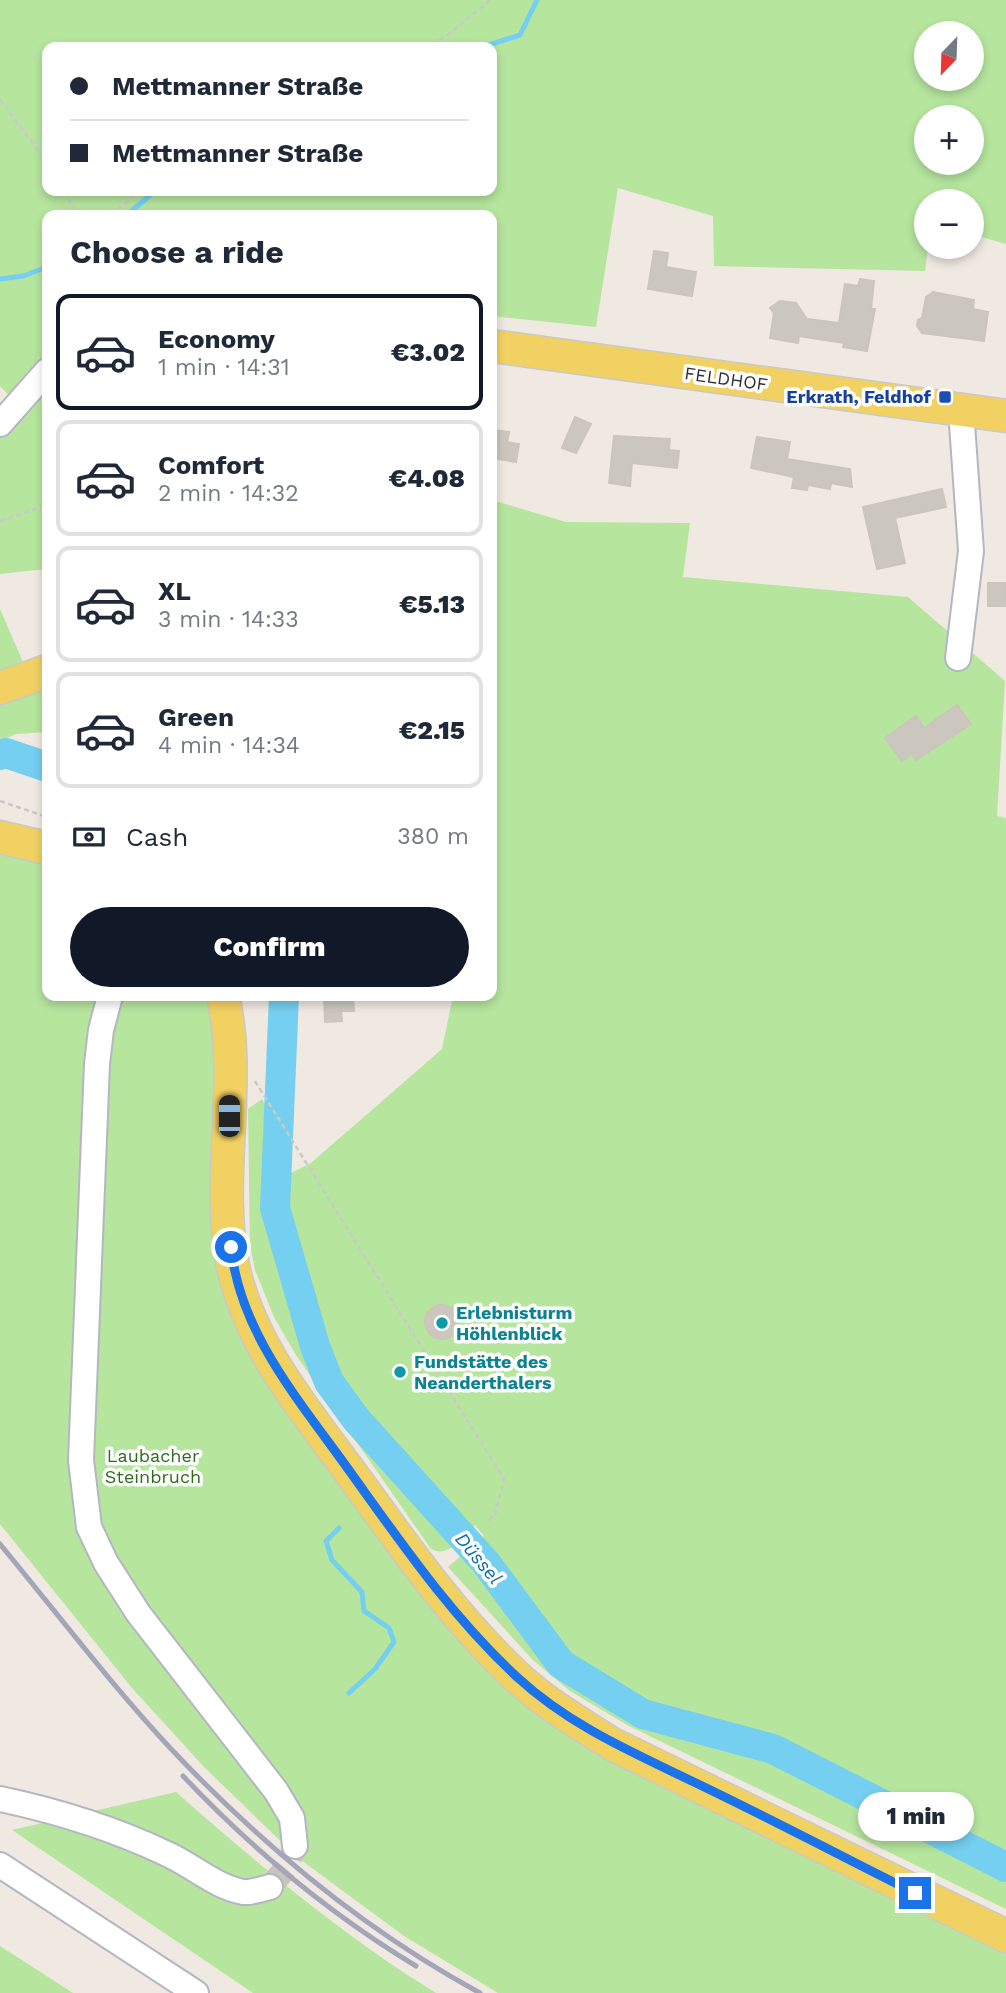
<!DOCTYPE html>
<html lang="en">
<head>
<meta charset="utf-8">
<style>
  :root { --surface:#fff; --page:#f2f2f3; --text:#1f2937; --muted:#747a83; --line:#e0e1e3; --accent:#111827 }
  body { margin:0; font-family:"Work Sans",sans-serif; background:var(--page); color:var(--text); height:100vh; display:flex; flex-direction:column; font-size:26px; white-space:nowrap }
  * { box-sizing:border-box; margin:0 }
  p { font-size:23px; color:var(--muted) }
  .icon { flex:none; width:38px; height:38px; fill:none; stroke:currentColor; stroke-width:2; stroke-linecap:round; stroke-linejoin:round }
  .map { position:relative; flex:1; overflow:hidden }
  .sheet { position:absolute; left:42px; top:210px; width:455px; height:791px; display:flex; flex-direction:column; background:var(--surface); border-radius:14px; box-shadow:0 4px 10px #0003 }
  .sheet>* { flex:none }
  .hud { position:absolute; left:42px; top:42px; width:455px; height:154px; border-radius:14px; box-shadow:0 4px 10px #0003; display:grid; align-content:center; height:154px; padding:0 28px; background:var(--surface) }
  .needle { width:46px; rotate:203deg }
  .buttons { position:absolute; left:914px; top:21px; display:grid; gap:14px }
  .buttons a { display:grid; place-items:center; width:70px; height:70px; border-radius:50%; background:var(--surface); box-shadow:0 4px 10px #0003; font-size:35px }
  .end { position:absolute; width:32px; height:32px; margin:-16px; border:9px solid #1a73e8; background:#fff; box-shadow:0 0 0 4px #fff }
  .from { border-radius:50% }
  .bubble { position:absolute; height:49px; border-radius:24px; background:var(--surface); box-shadow:0 4px 10px #0003; font-size:23px; font-weight:800; line-height:49px; text-align:center }
  .car { position:absolute; width:21px; height:42px; margin:-21px -10px; border-radius:9px; box-shadow:0 0 5px 2px #0007; background:linear-gradient(#222 24%,#8ab4d8 0 40%,#222 0 76%,#8ab4d8 0 86%,#222 0) }
  .hud b { display:flex; align-items:center; gap:24px; height:66px; font-size:26px }
  .hud b+b { border-top:2px solid var(--line) }
  .hud i { width:18px; height:18px; background:var(--text) }
  ul { padding:0; list-style:none }
  li { display:flex; align-items:center; gap:21px; height:116px; margin:0 14px 10px; padding:0 14px; border:4px solid var(--line); border-radius:14px }
  li div { flex:1 }
  li b { display:block; font-size:26px }
  li em { font-style:normal; font-weight:800 }
  li.on { border-color:var(--accent) }
  li>.icon { width:63px; height:63px; stroke-width:1.5 }
  h2 { padding:0 28px; font-size:32px; line-height:84px }
  .pay { display:flex; align-items:center; gap:18px; height:77px; padding:0 28px; font-size:26px }
  .pay p { margin-inline-start:auto }
  .primary-button { display:flex; gap:14px; margin-top:auto; padding:14px 28px }
  .primary-button a { flex:1; height:80px; border-radius:42px; background:var(--accent); color:#fff; font-size:28px; font-weight:800; line-height:80px; text-align:center }
  .map>svg:first-child { display:block }
  .green { fill:#b6e59e; fill-rule:evenodd }
  .lines { fill:none; stroke-linecap:round; stroke-linejoin:round }
  .stream { stroke:#75cff0; stroke-width:5 }
  .river { stroke:#75cff0; stroke-width:30 }
  .building { fill:#cbc7bf; stroke:#cbc5ba; stroke-width:2 }
  .minor-tunnel { stroke:#c8c4bd; stroke-width:24; stroke-dasharray:24 12; stroke-linecap:butt }
  .minor-casing { stroke:#b4b7c1; stroke-width:28 }
  .major-casing { stroke:#c9c9c9; stroke-width:35 }
  .path { stroke:#c9c9c9; stroke-width:2.5; stroke-dasharray:5 3.5; stroke-linecap:butt }
  .minor { stroke:#fff; stroke-width:24 }
  .major { stroke:#f2d163; stroke-width:32 }
  .rail { stroke:#a3a6b8; stroke-width:5 }
  .route { stroke:#1a73e8; stroke-width:9 }
  .transit-dot { fill:#1a4fb4; stroke:#fff; stroke-width:2.5 }
  .culture-dot { fill:#0f9aa8; stroke:#fff; stroke-width:2.5 }
  .labels { text-anchor:middle; stroke-width:7; stroke-linejoin:round; paint-order:stroke }
  .street-label { font-size:18px; fill:#2e2e2e; stroke:#fff }
  .transit-label { font-size:18px; font-weight:bold; fill:#164399; stroke:#fff; text-anchor:end }
  .culture-label { font-size:18px; font-weight:bold; fill:#0d838f; stroke:#fff; text-anchor:start }
  .park-label { font-size:18px; fill:#2c6e1b; stroke:#fff }
  .water-label { font-size:19px; font-style:italic; fill:#0d6fa3; stroke:#fff }
</style>
</head>
<body>
<div class="map">
<svg width="1006" height="1993" viewBox="0 0 1006 1993">
  <rect width="100%" height="100%" fill="#efe9e1"/>
  <!-- green -->
  <path class="green" d="M0,0h1006v244l-35,-10v-33h-45l2,46 -3,24 -211,-5 -1,-50 -95,-28 -22,139 -104,-11v-101h-445v354l-47,5v-142l26,-20 -26,-26zM926,33h45v46h-45zM47,47h445v144h-445zM926,117h45v46h-45z
    M492,500l74,22 124,1 -7,54 225,20 97,84 -8,135 9,2v1091l-379,-184 -57,-34 -37,-31 -85,-93 36,-31 -9,-11c-12,11 -27,34 -44,24l-135,-194 -22,-38 -19,-47 -5,-24 -2,-137 14,-10 23,41v36l26,-13 131,-114 11,-53h39z
    M0,609l23,53 24,-6v76l-31,2 -16,7z
    M0,850l47,13v133h163l27,310 276,377 493,260v50h-508l-94,-57 -107,-79 -92,-89 -73,-80 -132,-164z
    M176,1792c83,73 166,143 260,201h-183l-241,-163z
    M0,1946l73,47h-73z"/>
  <g class="lines">
    <!-- stream -->
    <path class="stream" d="M483,47l37,-12 17,-35
      M127,215l28,-24
      M0,279l23,-3 24,-9
      M339,1528l-13,13 6,19 30,32 2,19 25,17 5,14 -19,27 -26,24"/>
    <!-- river -->
    <path class="river" d="M0,755l6,-2 41,14
      M284,996l-9,212 40,138 14,36 27,37 130,144 75,101 82,50 130,35 233,118"/>
  </g>
  <!-- building -->
  <path class="building" d="M654,251l14,2 -2,14 30,5 -4,24 -44,-7z
    M860,279l14,2 -3,28h4l-8,42 -24,-4 1,-4 -45,-7 -1,7 -28,-5 4,-25 -4,-5 10,-7 16,2 11,16 32,4 6,-39 13,2z
    M933,292l41,8 -1,9 15,3 -4,29 -62,-8 -5,-7 1,-6 4,-2 4,-21z
    M575,417l16,7 -15,29 -14,-5z
    M492,430l17,2 -2,10 12,2 -3,18 -24,-4z
    M614,436l56,3 -1,11 10,1 -2,17 -45,-5 -2,23 -21,-3z
    M757,437l33,5 -3,17 63,10 2,18 -21,-4 -1,6 -22,-4 -1,5 -15,-2 2,-11 -43,-9z
    M942,489l4,18 -51,11 10,45 -28,6 -14,-62z
    M988,583h18v23h-18z
    M957,705l14,19 -55,36 -5,-6 -9,7 -17,-23 31,-22 8,12z
    M324,996h29l1,15h-13l1,10 -17,1z
    M425 1322a17 17 0 1 1 34 0a17 17 0 1 1-34 0Z"/>
  <g class="lines">
    <!-- minor-tunnel -->
    <path class="minor-tunnel" d="M270,1887l16,-19 9,-22"/>
    <defs>
      <path id="minor" d="M0,424l47,-53
        M958,658l13,-107 -10,-141
        M110,996l-9,34 -4,34 -16,396 8,67 17,36 32,50 138,178 16,27 3,28
        M0,1799c57,12 112,29 165,54 26,11 50,34 78,39 9,1 18,-3 27,-5
        M0,1865l196,128"/>
      <path id="major" d="M492,346l514,70
        M0,688l47,-17
        M0,837l47,11
        M223,996c20,88 -8,181 10,270 17,81 75,148 123,214 50,69 98,138 161,197 28,26 62,46 95,67l394,192"/>
    </defs>
    <!-- minor casing -->
    <use href="#minor" class="minor-casing"/>
    <!-- major casing -->
    <use href="#major" class="major-casing"/>
    <!-- path -->
    <path class="path" d="M424,47l21,-10 45,-37
      M0,99l47,64
      M65,191l10,24
      M111,215l29,-24
      M0,521l47,-16
      M0,801l47,16
      M255,1081l249,398 -9,35 -9,9"/>
    <!-- minor -->
    <use href="#minor" class="minor"/>
    <!-- major -->
    <use href="#major" class="major"/>
    <!-- rail -->
    <path class="rail" d="M0,1544c57,69 112,142 173,207 90,95 193,180 307,242
      M183,1776c69,73 147,138 233,190"/>
  </g>
  <g class="lines">
    <!-- route -->
    <path class="route" d="M231,1247c8,80 61,145 107,208 56,77 108,156 179,222 53,49 117,76 181,107 73,35 145,73 217,109"/>
  </g>
  <!-- markers -->
  <rect class="transit-dot" x="938" y="390" width="14" height="14" rx="3.5"/>
  <g class="culture-dot">
    <circle cx="442" cy="1323" r="7"/>
    <circle cx="400" cy="1372" r="7"/>
  </g>
  <g class="labels">
    <!-- street labels -->
    <g class="street-label">
      <text transform="translate(726 379) rotate(8)" y="6">FELDHOF</text>
    </g>
    <!-- transit labels -->
    <g class="transit-label">
      <text x="931" y="403">Erkrath, Feldhof</text>
    </g>
    <!-- culture labels -->
    <g class="culture-label">
      <text x="456" y="1319">Erlebnisturm<tspan x="456" dy="21">Höhlenblick</tspan></text>
      <text x="414" y="1368">Fundstätte des<tspan x="414" dy="21">Neanderthalers</tspan></text>
    </g>
    <!-- park labels -->
    <g class="park-label">
      <text x="153" y="1462">Laubacher<tspan x="153" dy="21">Steinbruch</tspan></text>
    </g>
    <!-- water labels -->
    <g class="water-label">
      <text transform="translate(479 1558) rotate(50)" y="7">Düssel</text>
    </g>
  </g>
</svg>
<div class="buttons">
<a><svg class="needle" viewBox="-14 -14 28 28"><path d="M0-13l5 13h-10z" fill="#e53935"/><path d="M0 13l5-13h-10z" fill="#747a83"/></svg></a>
<a>+</a>
<a>−</a>
</div>
<i class="end from" style="left:231px;top:1247px"></i>
<i class="end" style="left:915px;top:1893px"></i>
<div class="bubble" style="left:858px;top:1792px;width:116px">1 min</div>
<i class="car" style="left:229px;top:1116px;rotate:0deg"></i>
<div class="hud">
<b><i class="from"></i>Mettmanner Straße</b>
<b><i></i>Mettmanner Straße</b>
</div>
<section class="sheet">
<h2>Choose a ride</h2>
<ul>
<li class="on"><svg class="icon" aria-label="car" viewBox="0 0 24 24"><path d="M5 17H2v-5l4-1 3-4h7l3 4 3 1v5h-3M9 17h6M6 11h13"/><circle cx="7" cy="17" r="2"/><circle cx="17" cy="17" r="2"/></svg><div><b>Economy</b><p>1 min · 14:31</p></div><em>€3.02</em></li>
<li><svg class="icon" aria-label="car" viewBox="0 0 24 24"><path d="M5 17H2v-5l4-1 3-4h7l3 4 3 1v5h-3M9 17h6M6 11h13"/><circle cx="7" cy="17" r="2"/><circle cx="17" cy="17" r="2"/></svg><div><b>Comfort</b><p>2 min · 14:32</p></div><em>€4.08</em></li>
<li><svg class="icon" aria-label="car" viewBox="0 0 24 24"><path d="M5 17H2v-5l4-1 3-4h7l3 4 3 1v5h-3M9 17h6M6 11h13"/><circle cx="7" cy="17" r="2"/><circle cx="17" cy="17" r="2"/></svg><div><b>XL</b><p>3 min · 14:33</p></div><em>€5.13</em></li>
<li><svg class="icon" aria-label="car" viewBox="0 0 24 24"><path d="M5 17H2v-5l4-1 3-4h7l3 4 3 1v5h-3M9 17h6M6 11h13"/><circle cx="7" cy="17" r="2"/><circle cx="17" cy="17" r="2"/></svg><div><b>Green</b><p>4 min · 14:34</p></div><em>€2.15</em></li>
</ul>
<div class="pay"><svg class="icon" aria-label="cash" viewBox="0 0 24 24"><path d="M3 7h18v10H3z"/><circle cx="12" cy="12" r="2"/></svg>Cash<p>380 m</p></div>
<div class="primary-button"><a>Confirm</a></div>
</section>
</div>
</body>
</html>
